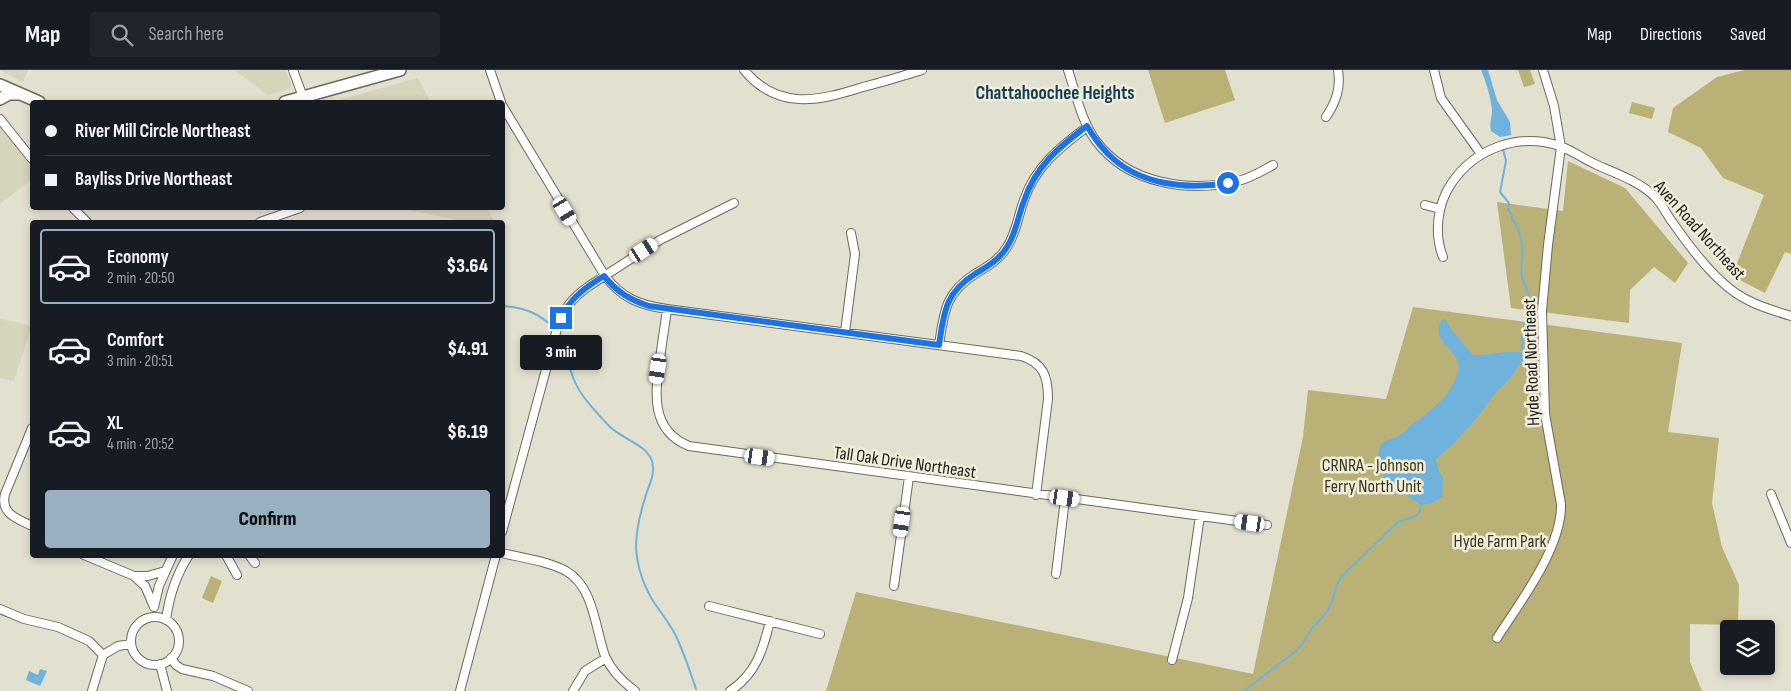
<!DOCTYPE html>
<html lang="en">
<head>
<meta charset="utf-8">
<style>
  :root { --surface:#171b24; --page:#20242c; --text:#f1f3f6; --muted:#9ea1a6; --line:#363941; --accent:#98b0bf }
  body { margin:0; font-family:"Sofia Sans Condensed",sans-serif; background:var(--page); color:var(--text); height:100vh; display:flex; flex-direction:column; font-size:19px; white-space:nowrap }
  * { box-sizing:border-box; margin:0 }
  p { font-size:16px; color:var(--muted) }
  .icon { flex:none; width:28px; height:28px; fill:none; stroke:currentColor; stroke-width:2; stroke-linecap:round; stroke-linejoin:round }
  .map { position:relative; flex:1; overflow:hidden }
  .sheet { position:absolute; left:30px; top:150px; width:475px; height:338px; display:flex; flex-direction:column; background:var(--surface); border-radius:5px; box-shadow:0 2px 8px #0003 }
  .sheet>* { flex:none }
  .guide { position:absolute; left:30px; top:30px; width:475px; height:110px; border-radius:5px; box-shadow:0 2px 8px #0003; display:grid; align-content:center; height:110px; padding:0 15px; background:var(--surface) }
  .fabs { position:absolute; left:1720px; top:550px; display:grid; gap:10px }
  .fabs a { display:grid; place-items:center; width:55px; height:55px; border-radius:5px; background:var(--surface); box-shadow:0 2px 8px #0003; font-size:25px }
  .end { position:absolute; width:22px; height:22px; margin:-11px; border:6px solid #1a73e8; background:#fff; box-shadow:0 0 0 2px #fff }
  .from { border-radius:50% }
  .bubble { position:absolute; height:35px; border-radius:5px; background:var(--surface); box-shadow:0 2px 8px #0003; font-size:16px; font-weight:800; line-height:35px; text-align:center }
  .car { position:absolute; width:15px; height:30px; margin:-15px -8px; border-radius:6px; box-shadow:0 0 4px 1px #0007; background:linear-gradient(#fff 24%,#345 0 40%,#fff 0 76%,#345 0 86%,#fff 0) }
  .guide b { display:flex; align-items:center; gap:18px; height:48px; font-size:19px }
  .guide b+b { border-top:1px solid var(--line) }
  .guide i { width:12px; height:12px; background:var(--text) }
  ul { padding:9px 0 0; list-style:none }
  li { display:flex; align-items:center; gap:15px; height:75px; margin:0 10px 8px; padding:0 5px; border:2px solid transparent; border-radius:5px }
  li div { flex:1 }
  li b { display:block; font-size:19px }
  li em { font-style:normal; font-weight:800 }
  li.selected { border-color:var(--accent) }
  li>.icon { width:45px; height:45px; stroke-width:1.5 }
  .cta { display:flex; gap:10px; margin-top:auto; padding:10px 15px }
  .cta a { flex:1; height:58px; border-radius:5px; background:var(--accent); color:#111; font-size:20px; font-weight:800; line-height:58px; text-align:center }
  header { display:flex; align-items:center; gap:30px; box-sizing:border-box; height:70px; padding:0 25px; background:var(--surface); border-bottom:1px solid var(--line) }
  header strong { font-size:24px }
  nav { display:flex; gap:28px; margin-inline-start:auto; font-size:18px }
  .search { width:350px; height:45px; background:var(--page); display:flex; align-items:center; gap:12px; box-sizing:border-box; padding:0 18px; border-radius:5px; color:var(--muted); font-size:19px }
  .map>svg:first-child { display:block }
  .built { fill:#d7d4bc }
  .green { fill:#bab176 }
  .water { fill:#6fb3dc }
  .lines { fill:none; stroke-linecap:round; stroke-linejoin:round }
  .stream { stroke:#6fb3dc; stroke-width:2 }
  .street-casing { stroke:#6c6a5b; stroke-width:10 }
  .secondary-casing { stroke:#6c6a5b; stroke-width:14 }
  .street { stroke:#fff; stroke-width:8 }
  .secondary { stroke:#fff; stroke-width:11 }
  .route { stroke:#1a73e8; stroke-width:6 }
  .labels { text-anchor:middle; stroke-width:5; stroke-linejoin:round; paint-order:stroke }
  .street-label { font-size:18px; fill:#1d1d17; stroke:#f0eddc }
  .park-label { font-size:18px; fill:#3b3617; stroke:#f0eddc }
  .neighbourhood-label { font-size:19px; font-weight:bold; fill:#143d54; stroke:#f0eddc }
</style>
</head>
<body>
<header>
<strong>Map</strong>
<div class="search"><svg class="icon" aria-label="search" viewBox="0 0 24 24"><circle cx="10" cy="10" r="6"/><path d="M15 15l6 6"/></svg>Search here</div>
<nav><a>Map</a><a>Directions</a><a>Saved</a></nav>
</header>
<div class="map">
<svg width="1791" height="621" viewBox="0 0 1791 621">
  <rect width="100%" height="100%" fill="#e2e0cf"/>
  <!-- built -->
  <path class="built" d="M0,0h28l-5,12z
    M235,0h50l6,13v4l-6,4 -18,4z
    M417,8l14,24h-99z
    M0,57l32,40v12l-32,25z
    M399,138h88l8,14h-29z
    M0,249l32,7 -18,55 -14,-3z"/>
  <!-- green -->
  <path class="green" d="M1148,0h77l10,30 -70,23z
    M1518,0h12l5,14 -11,3z
    M1745,0h46v184l-6,-2 -20,41 -33,-17 32,-81 -41,-17 -22,-30 -33,-16 5,-24 44,-31z
    M1632,32l23,6 -3,11 -23,-6z
    M1568,91l57,27 63,75 -13,20 -21,-16 -24,23 -1,33 -118,-15 -14,-106 66,9z
    M1413,237l269,36 -14,89 51,6 -7,65 10,44 17,38 -1,40 -48,-1v38l12,29h-876l30,-99 397,82 50,-237 5,-47 78,9z
    M211,506l11,5 -9,22 -11,-5z"/>
  <!-- water -->
  <path class="water" d="M1481,0h7l9,30 13,22 1,13 -11,2 -9,-6c-2,-7 1,-13 1,-21 -1,-13 -6,-28 -11,-40z
    M1443,249l3,1 5,9 22,26c17,1 33,-6 50,-2l1,5 -14,21 -14,13 -20,27 -22,24 -18,16 2,10 5,9 -1,19 -10,6 -11,2c-10,-7 -25,-15 -34,-24 -7,-8 -12,-27 -6,-36 4,-6 12,-6 17,-9 5,-3 10,-8 15,-12 17,-13 33,-24 42,-44 2,-5 5,-13 3,-18 -5,-15 -30,-25 -15,-43z
    M40,599l7,2 -7,15 -14,-6 3,-9 9,4z"/>
  <g class="lines">
    <!-- stream -->
    <path class="stream" d="M1503,79l3,12 -6,31 9,11 -1,7 4,5v5c5,3 5,7 7,13 7,15 1,29 3,45 2,7 6,11 7,18 0,17 -11,44 -6,57
      M502,236c21,1 37,7 52,22
      M558,264c8,14 10,31 16,46 7,17 23,33 35,46 13,13 37,18 43,35 4,14 -4,25 -7,37 -5,16 -9,32 -9,49 1,20 8,40 19,57 7,10 15,20 21,32 8,17 14,35 20,53
      M1244,621l52,-40 6,-7 11,-17 13,-14 5,-9 6,-19 4,-8 57,-55 18,-6 4,-5 1,-6"/>
    <defs>
      <path id="street" d="M293,0l10,27
        M490,0l11,32
        M744,0c34,41 75,31 119,17 20,-5 39,-11 59,-17
        M1068,0c8,24 13,50 28,71 32,43 93,52 142,40 13,-3 24,-10 35,-16
        M1434,0l7,28 40,56
        M502,35l103,171c17,22 34,29 62,33l354,47c23,7 27,21 27,43l-12,96
        M1326,47c10,-15 15,-29 12,-47
        M0,49l32,40
        M1425,135l15,4
        M73,138l14,14
        M260,152l40,-14
        M1443,187c-9,-23 -6,-52 8,-73 23,-35 67,-52 109,-38 13,5 24,13 37,19 20,9 44,17 59,33 7,8 11,17 17,25 14,20 30,42 48,58 20,20 44,27 70,35
        M667,239c-2,16 -5,33 -7,50 -5,34 -10,71 29,87l578,79
        M845,262l10,-78 -4,-21
        M939,275c5,-33 6,-52 36,-71 13,-8 24,-14 32,-27 9,-13 11,-31 17,-47 11,-33 36,-53 63,-73
        M32,358l-27,66c-5,20 13,25 27,32
        M1771,424l20,49
        M502,462l55,-203c6,-20 15,-31 32,-43l71,-46 74,-37
        M502,483c21,5 45,8 64,18 28,16 29,57 39,85 6,14 18,26 30,35
        M84,485l50,21 11,10 9,21
        M226,485l11,20
        M249,485l6,8
        M1056,504l9,-75
        M134,506h14l17,-5
        M894,516l15,-109
        M709,536l111,28
        M154,537l5,-21 14,-31
        M0,539l24,10 34,8 31,14 14,14
        M131 571a24 24 0 1 1 48 0a24 24 0 1 1-48 0Z
        M166,550c3,-23 10,-45 23,-65
        M1497,568c23,-36 65,-90 64,-134l-16,-90 -3,-103 6,-66 13,-98 -7,-41 -11,-36
        M171,588l5,7 6,4 31,7 35,15
        M1172,590l16,-62 12,-82
        M160,594l7,27
        M92,621l11,-36 15,-9 13,-2
        M460,621l36,-136
        M573,621l12,-20 21,-13
        M730,621c26,-17 33,-41 40,-70"/>
      <path id="secondary" d="M0,15l39,17
        M0,29l9,-5h10
        M285,32l115,-32"/>
    </defs>
    <!-- street casing -->
    <use href="#street" class="street-casing"/>
    <!-- secondary casing -->
    <use href="#secondary" class="secondary-casing"/>
    <!-- street -->
    <use href="#street" class="street"/>
    <!-- secondary -->
    <use href="#secondary" class="secondary"/>
  </g>
  <g class="lines">
    <!-- route -->
    <path class="route" d="M561,248c9,-20 25,-31 43,-42 13,16 26,24 45,30l290,39c5,-33 6,-52 36,-71 13,-8 24,-14 32,-27 9,-13 11,-31 17,-46 11,-34 35,-54 63,-75 6,10 13,20 21,28 31,31 78,36 120,29"/>
  </g>
  <g class="labels">
    <!-- street labels -->
    <g class="street-label">
      <text transform="translate(1700 160) rotate(48)" y="6">Aven Road Northeast</text>
      <text transform="translate(1531 292) rotate(-92)" y="6">Hyde Road Northeast</text>
      <text transform="translate(905 392) rotate(8)" y="6">Tall Oak Drive Northeast</text>
    </g>
    <!-- park labels -->
    <g class="park-label">
      <text x="1373" y="401">CRNRA - Johnson<tspan x="1373" dy="21">Ferry North Unit</tspan></text>
      <text x="1500" y="477">Hyde Farm Park</text>
    </g>
    <!-- neighbourhood labels -->
    <g class="neighbourhood-label">
      <text x="1055" y="29">Chattahoochee Heights</text>
    </g>
  </g>
</svg>
<div class="fabs">
<a><svg class="icon" aria-label="layers" viewBox="0 0 24 24"><path d="M12 4l9 5-9 5-9-5zM3 14l9 5 9-5"/></svg></a>
</div>
<i class="end from" style="left:1228px;top:113px"></i>
<i class="end" style="left:561px;top:248px"></i>
<div class="bubble" style="left:520px;top:265px;width:82px">3 min</div>
<i class="car" style="left:565px;top:141px;rotate:149deg"></i>
<i class="car" style="left:644px;top:180px;rotate:57deg"></i>
<i class="car" style="left:658px;top:299px;rotate:188deg"></i>
<i class="car" style="left:760px;top:387px;rotate:98deg"></i>
<i class="car" style="left:1065px;top:428px;rotate:98deg"></i>
<i class="car" style="left:902px;top:452px;rotate:188deg"></i>
<i class="car" style="left:1250px;top:453px;rotate:278deg"></i>
<div class="guide">
<b><i class="from"></i>River Mill Circle Northeast</b>
<b><i></i>Bayliss Drive Northeast</b>
</div>
<section class="sheet">
<ul>
<li class="selected"><svg class="icon" aria-label="car" viewBox="0 0 24 24"><path d="M5 17H2v-5l4-1 3-4h7l3 4 3 1v5h-3M9 17h6M6 11h13"/><circle cx="7" cy="17" r="2"/><circle cx="17" cy="17" r="2"/></svg><div><b>Economy</b><p>2 min · 20:50</p></div><em>$3.64</em></li>
<li><svg class="icon" aria-label="car" viewBox="0 0 24 24"><path d="M5 17H2v-5l4-1 3-4h7l3 4 3 1v5h-3M9 17h6M6 11h13"/><circle cx="7" cy="17" r="2"/><circle cx="17" cy="17" r="2"/></svg><div><b>Comfort</b><p>3 min · 20:51</p></div><em>$4.91</em></li>
<li><svg class="icon" aria-label="car" viewBox="0 0 24 24"><path d="M5 17H2v-5l4-1 3-4h7l3 4 3 1v5h-3M9 17h6M6 11h13"/><circle cx="7" cy="17" r="2"/><circle cx="17" cy="17" r="2"/></svg><div><b>XL</b><p>4 min · 20:52</p></div><em>$6.19</em></li>
</ul>
<div class="cta"><a>Confirm</a></div>
</section>
</div>
</body>
</html>
